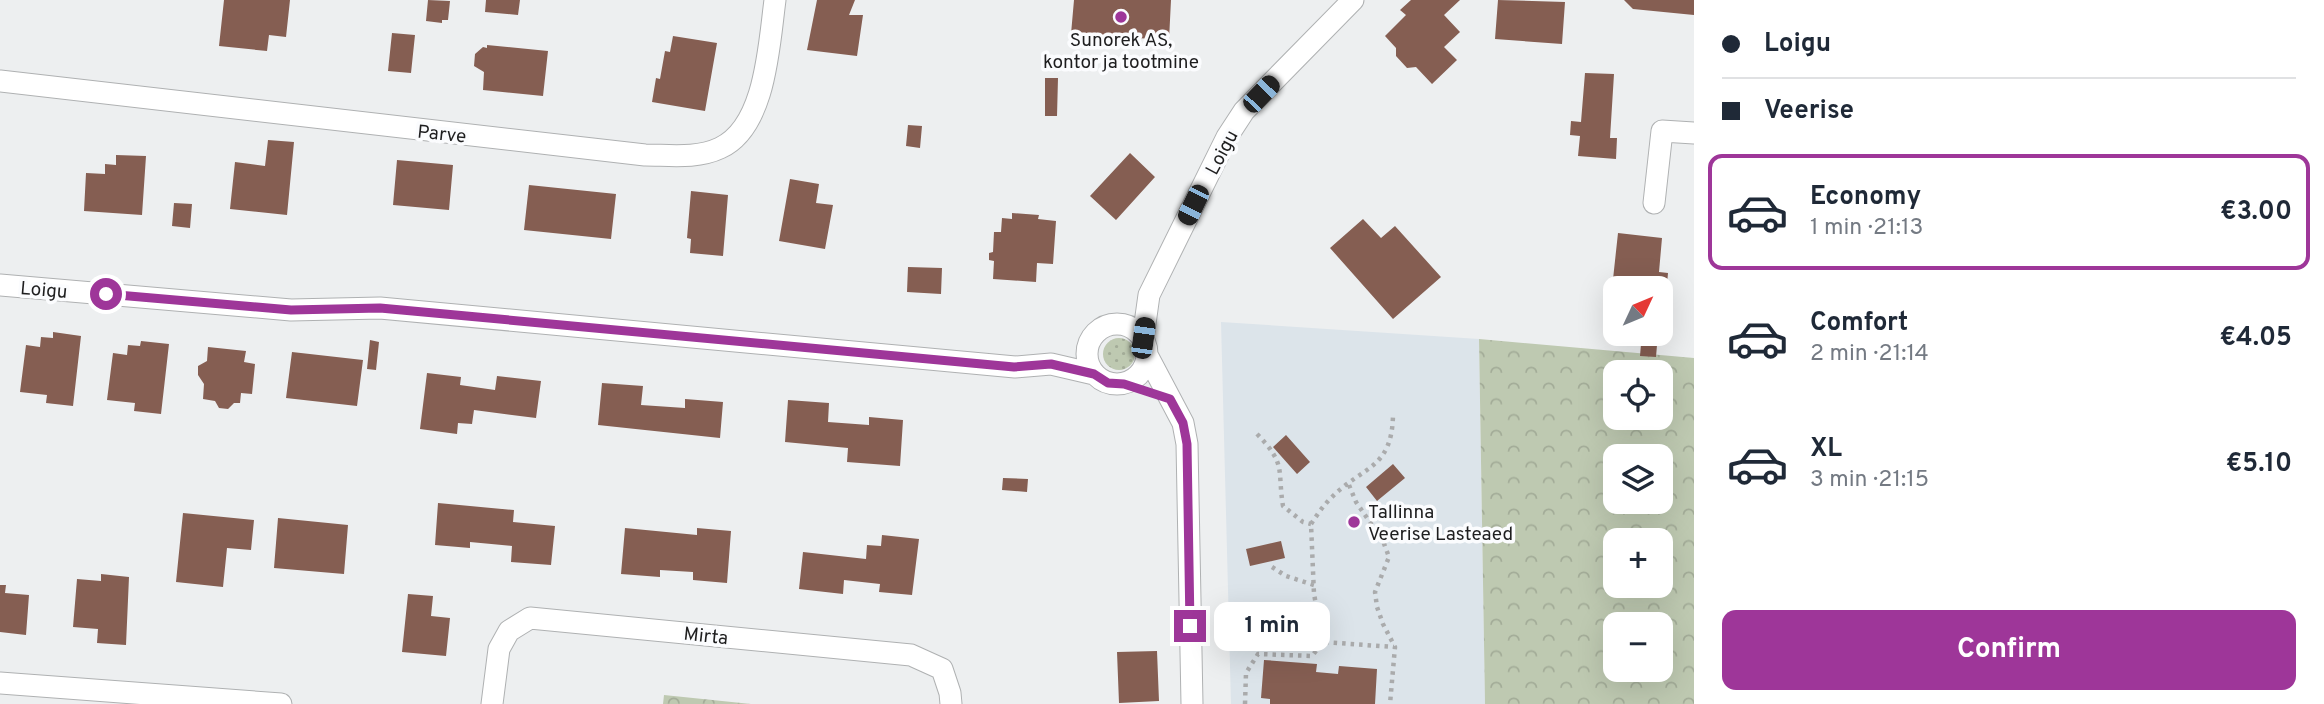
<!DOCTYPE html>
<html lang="en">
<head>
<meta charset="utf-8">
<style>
  :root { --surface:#fff; --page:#f6f6f7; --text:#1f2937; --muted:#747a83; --line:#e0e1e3; --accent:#9e3699 }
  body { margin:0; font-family:Overpass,sans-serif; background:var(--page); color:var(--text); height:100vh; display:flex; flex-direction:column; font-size:26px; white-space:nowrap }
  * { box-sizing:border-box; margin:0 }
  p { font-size:23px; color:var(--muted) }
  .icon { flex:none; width:38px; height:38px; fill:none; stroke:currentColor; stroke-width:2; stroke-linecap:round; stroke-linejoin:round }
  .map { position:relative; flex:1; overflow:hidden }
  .sheet { display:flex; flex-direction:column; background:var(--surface); width:630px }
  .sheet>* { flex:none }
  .hud { display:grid; align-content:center; height:154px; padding:0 28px; background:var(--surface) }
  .needle { width:46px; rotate:46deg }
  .tools { position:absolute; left:1603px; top:276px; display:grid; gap:14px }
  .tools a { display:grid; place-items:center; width:70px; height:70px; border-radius:14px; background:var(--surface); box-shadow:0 7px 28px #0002; font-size:35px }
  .end { position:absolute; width:32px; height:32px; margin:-16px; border:9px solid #9e3699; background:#fff; box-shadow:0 0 0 4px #fff }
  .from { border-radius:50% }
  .bubble { position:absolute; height:49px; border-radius:14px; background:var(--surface); box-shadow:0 7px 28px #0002; font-size:23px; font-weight:700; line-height:49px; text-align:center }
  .car { position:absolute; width:21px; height:42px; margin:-21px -10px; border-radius:9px; box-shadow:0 0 5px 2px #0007; background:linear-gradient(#222 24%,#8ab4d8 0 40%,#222 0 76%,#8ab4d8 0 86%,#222 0) }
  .hud b { display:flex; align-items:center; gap:24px; height:66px; font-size:26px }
  .hud b+b { border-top:2px solid var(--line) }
  .hud i { width:18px; height:18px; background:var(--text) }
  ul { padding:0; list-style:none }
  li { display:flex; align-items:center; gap:21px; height:116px; margin:0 14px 10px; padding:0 14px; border:4px solid transparent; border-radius:14px }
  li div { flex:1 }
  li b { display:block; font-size:26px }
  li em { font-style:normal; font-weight:700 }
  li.selected { border-color:var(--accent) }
  li>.icon { width:63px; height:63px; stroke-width:1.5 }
  .primary-button { display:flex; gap:14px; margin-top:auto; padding:14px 28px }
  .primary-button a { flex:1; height:80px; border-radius:14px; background:var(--accent); color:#fff; font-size:28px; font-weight:700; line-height:80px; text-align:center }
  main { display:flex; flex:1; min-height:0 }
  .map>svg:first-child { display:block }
  .built { fill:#dce4ea }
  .grass { fill:url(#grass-dots) }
  .forest { fill:url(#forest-crowns); fill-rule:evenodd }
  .building { fill:#855e52 }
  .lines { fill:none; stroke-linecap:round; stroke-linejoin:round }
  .street-casing { stroke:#afb1b2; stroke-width:23 }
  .path { stroke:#aaabac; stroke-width:4.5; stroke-dasharray:3.5 5; stroke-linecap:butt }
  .street { stroke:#fff; stroke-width:21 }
  .route { stroke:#9e3699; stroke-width:9 }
  .poi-dot { fill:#9e3699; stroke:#fbfcfe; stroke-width:2.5 }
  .labels { text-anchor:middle; stroke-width:7; stroke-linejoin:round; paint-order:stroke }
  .poi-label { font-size:19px; fill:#1e1e1f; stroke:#fbfcfe }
  .street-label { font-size:19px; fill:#1e1e1f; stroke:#fbfcfe }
</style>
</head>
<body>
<main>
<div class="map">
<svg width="1694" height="704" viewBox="0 0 1694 704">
  <defs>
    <pattern id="grass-dots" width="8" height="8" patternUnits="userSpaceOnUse" patternTransform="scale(1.75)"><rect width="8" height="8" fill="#bec9b1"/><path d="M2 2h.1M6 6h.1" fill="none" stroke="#a3ac98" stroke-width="1.8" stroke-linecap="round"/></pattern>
    <pattern id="forest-crowns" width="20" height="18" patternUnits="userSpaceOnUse" patternTransform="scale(1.75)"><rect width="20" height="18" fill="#bec9b1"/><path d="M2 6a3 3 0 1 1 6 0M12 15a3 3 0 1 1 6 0" fill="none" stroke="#a3ac98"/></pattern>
  </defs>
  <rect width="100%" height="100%" fill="#edeff0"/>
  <!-- built -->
  <path class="built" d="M1221,322l258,17 6,365h-254z"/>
  <!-- grass -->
  <path class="grass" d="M1103 354a16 16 0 1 1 32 0a16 16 0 1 1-32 0Z"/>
  <!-- forest -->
  <path class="forest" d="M1479,339l215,19v346h-209zM1615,373h46v45h-46zM1615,457h46v45h-46zM1615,541h46v45h-46zM1615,625h46v45h-46z
    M664,695l87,9h-88z"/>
  <!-- building -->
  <path class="building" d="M224,0h66l-4,37 -17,-2 -2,16 -48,-5z
    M428,0l22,1 -2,19h-6v3l-16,-2z
    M486,0h34l-2,15 -33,-3z
    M817,0h38l-6,15h14l-6,41 -50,-6z
    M1074,0h97l-2,40 -98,-6z
    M1411,0h49l-16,15 16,17 -16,15 13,13 -25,24 -16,-17 -9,1 -11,-12v-8l-11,-12 21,-21 -6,-5z
    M1498,0l67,2 -3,42 -67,-5z
    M1624,0h70v15l-61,-6z
    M392,33l23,2 -4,38 -23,-2z
    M673,36l44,7 -12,68 -53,-9 4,-24 4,1 5,-28 5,1z
    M487,45l61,6 -5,45 -60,-6 1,-18 -10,-6 1,-12 8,-7 4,1z
    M1585,73l29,1 -4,64h7l-1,21 -38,-3 2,-20 -10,-1 1,-14 10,1z
    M1045,78h13l-1,38h-12z
    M908,125l14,1 -2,22 -14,-2z
    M268,140l26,2 -7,73 -57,-6 5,-47 30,4z
    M1130,153l25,24 -39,43 -26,-24z
    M116,155l30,1 -4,59 -58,-4 2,-38 19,1v-10l11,1z
    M397,160l56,5 -4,45 -56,-5z
    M790,179l29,5 -3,19 17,2 -8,44 -46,-8z
    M529,185l87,9 -5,45 -87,-9z
    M691,191l37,4 -5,61 -33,-3 1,-14 -4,-1z
    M174,203l18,1 -2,24 -18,-2z
    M1012,213l27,2 -1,4 18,2 -3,43 -16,-1 -1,19 -43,-3 1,-18 -5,-1v-7l4,-1 1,-20h7l1,-14 10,1z
    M1363,219l18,19 14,-12 46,51 -48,42 -63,-71z
    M1618,233l44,5 -3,34 9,1 -5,57h-2v-41h-46v19l-5,-1z
    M908,267l34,1 -1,26 -34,-2z
    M53,332l28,4 -8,70 -27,-3 1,-8 -27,-3 6,-47 14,2 1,-10 12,1z
    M370,340l9,2 -3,28 -9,-1z
    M141,341l28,3 -8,70 -27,-3 1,-8 -28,-3 6,-47 14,2 1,-10 12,1z
    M1641,344l16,1 -1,12 -16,-1z
    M208,347l38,4 -2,11 11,2 -3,30 -11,-1 -1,10h-6l-6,6 -9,-1 -4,-7 -12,-2 1,-15 -6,-9v-9l9,-5z
    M292,352l71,8 -6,46 -71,-8z
    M427,373l34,4 -1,8 35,5 2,-14 44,5 -5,37 -62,-8 -2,14 -14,-1 -1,11 -37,-5z
    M602,383l41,3 -2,19 44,3v-9l38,3 -3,36 -122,-13z
    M788,400l41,3 -1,19 41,3v-8l34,3 -3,46 -53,-4 1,-14 -63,-6z
    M1286,435l24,27 -13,12 -24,-27z
    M1393,464l12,14 -28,23 -11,-14z
    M1003,478l25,1 -1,13 -25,-2z
    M438,503l76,7 -1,12 42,4 -4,39 -40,-3 1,-16 -42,-4v6l-35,-3z
    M183,513l71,7 -3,30 -24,-2 -4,39 -47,-5z
    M278,518l70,7 -4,49 -70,-6z
    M625,528l72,7v-7l34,3 -4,52 -34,-3v-8l-33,-2v7l-39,-3z
    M882,535l37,4 -7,56 -33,-3 1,-8 -36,-4 -1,14 -44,-5 4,-37 63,7 1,-14 14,1z
    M1281,541l4,17 -35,8 -4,-17z
    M101,574l28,3 -3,68 -29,-2 1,-14 -25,-2 4,-48 24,2z
    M0,585h6l-1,8 24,2 -3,40 -26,-3z
    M408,594l25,2 -2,20 19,2 -4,38 -44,-4z
    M1157,651l2,50 -40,2 -2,-51z
    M1264,660l53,4 -1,8 22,2 1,-8 38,3 -2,35h-105v-5l-9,-1z"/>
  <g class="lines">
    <defs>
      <path id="street" d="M0,81l645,74c24,0 52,4 75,-7 46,-21 49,-104 55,-148
        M1654,203l8,-72 32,2
        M0,285l291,25 89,-2 635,59 36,-3 43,10
        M1087 354a30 30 0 1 1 60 0a30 30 0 1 1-60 0Z
        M1143,338l6,-43 78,-158 17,-26 109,-111
        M1147,355l36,68 4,21 5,260
        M0,683l281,21
        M492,704l7,-55 10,-18 21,-13 381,37 31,14 8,24 1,11"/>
    </defs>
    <!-- street casing -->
    <use href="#street" class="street-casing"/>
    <!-- path -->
    <path class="path" d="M1257,434c30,31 20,35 26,72l20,16 8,2
      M1349,485l7,17 27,39 6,16 -14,35 2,15 6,17 12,23 -5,57
      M1272,567l14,9 28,9
      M1323,642l-9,-48 -3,-70c6,-9 12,-18 20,-26 31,-32 61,-28 62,-83
      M1245,704l1,-31 12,-19 54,2 11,-14 71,5"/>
    <!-- street -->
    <use href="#street" class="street"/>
  </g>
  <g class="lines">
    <!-- route -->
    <path class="route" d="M106,294l185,16 89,-2 634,59 37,-3 43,10 14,9 16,1 46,15 13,24 4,21 3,182"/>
  </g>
  <!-- markers -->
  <g class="poi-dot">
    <circle cx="1121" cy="17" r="7"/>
    <circle cx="1354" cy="522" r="7"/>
  </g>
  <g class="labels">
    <!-- poi labels -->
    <g class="poi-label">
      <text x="1121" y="46">Sunorek AS,<tspan x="1121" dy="22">kontor ja tootmine</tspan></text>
      <text x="1368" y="518" text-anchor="start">Tallinna<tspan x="1368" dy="22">Veerise Lasteaed</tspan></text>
    </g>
    <!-- street labels -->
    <g class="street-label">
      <text transform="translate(442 133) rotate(6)" y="7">Parve</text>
      <text transform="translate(1221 152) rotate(-62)" y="7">Loigu</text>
      <text transform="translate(44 289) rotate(5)" y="7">Loigu</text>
      <text transform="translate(706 635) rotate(6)" y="7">Mirta</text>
    </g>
  </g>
</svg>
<div class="tools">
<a><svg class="needle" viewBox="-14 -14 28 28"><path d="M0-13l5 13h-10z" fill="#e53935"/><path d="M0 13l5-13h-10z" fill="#747a83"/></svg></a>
<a><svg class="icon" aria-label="locate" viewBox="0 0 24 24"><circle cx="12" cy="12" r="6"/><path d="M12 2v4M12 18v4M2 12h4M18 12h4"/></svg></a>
<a><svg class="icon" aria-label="layers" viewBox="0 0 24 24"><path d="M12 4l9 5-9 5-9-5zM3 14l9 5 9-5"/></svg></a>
<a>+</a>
<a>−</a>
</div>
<i class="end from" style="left:106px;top:294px"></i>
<i class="end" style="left:1190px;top:626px"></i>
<div class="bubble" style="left:1214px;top:602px;width:116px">1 min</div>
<i class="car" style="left:1261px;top:94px;rotate:44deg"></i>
<i class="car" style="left:1193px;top:205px;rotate:206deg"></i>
<i class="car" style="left:1143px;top:338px;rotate:8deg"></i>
</div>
<section class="sheet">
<div class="hud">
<b><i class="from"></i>Loigu</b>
<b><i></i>Veerise</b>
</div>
<ul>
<li class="selected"><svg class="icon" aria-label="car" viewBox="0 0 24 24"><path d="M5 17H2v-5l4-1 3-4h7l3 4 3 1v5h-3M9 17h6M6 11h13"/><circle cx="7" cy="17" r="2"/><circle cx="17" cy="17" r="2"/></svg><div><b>Economy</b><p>1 min · 21:13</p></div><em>€3.00</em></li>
<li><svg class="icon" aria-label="car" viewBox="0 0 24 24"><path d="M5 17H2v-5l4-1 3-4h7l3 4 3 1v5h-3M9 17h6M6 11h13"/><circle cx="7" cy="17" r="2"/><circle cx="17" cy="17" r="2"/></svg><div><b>Comfort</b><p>2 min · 21:14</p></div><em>€4.05</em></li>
<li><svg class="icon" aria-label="car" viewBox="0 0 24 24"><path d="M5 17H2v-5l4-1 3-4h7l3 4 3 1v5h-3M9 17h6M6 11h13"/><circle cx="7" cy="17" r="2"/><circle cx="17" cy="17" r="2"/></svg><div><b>XL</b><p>3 min · 21:15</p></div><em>€5.10</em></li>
</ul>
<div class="primary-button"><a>Confirm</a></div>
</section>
</main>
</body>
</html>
